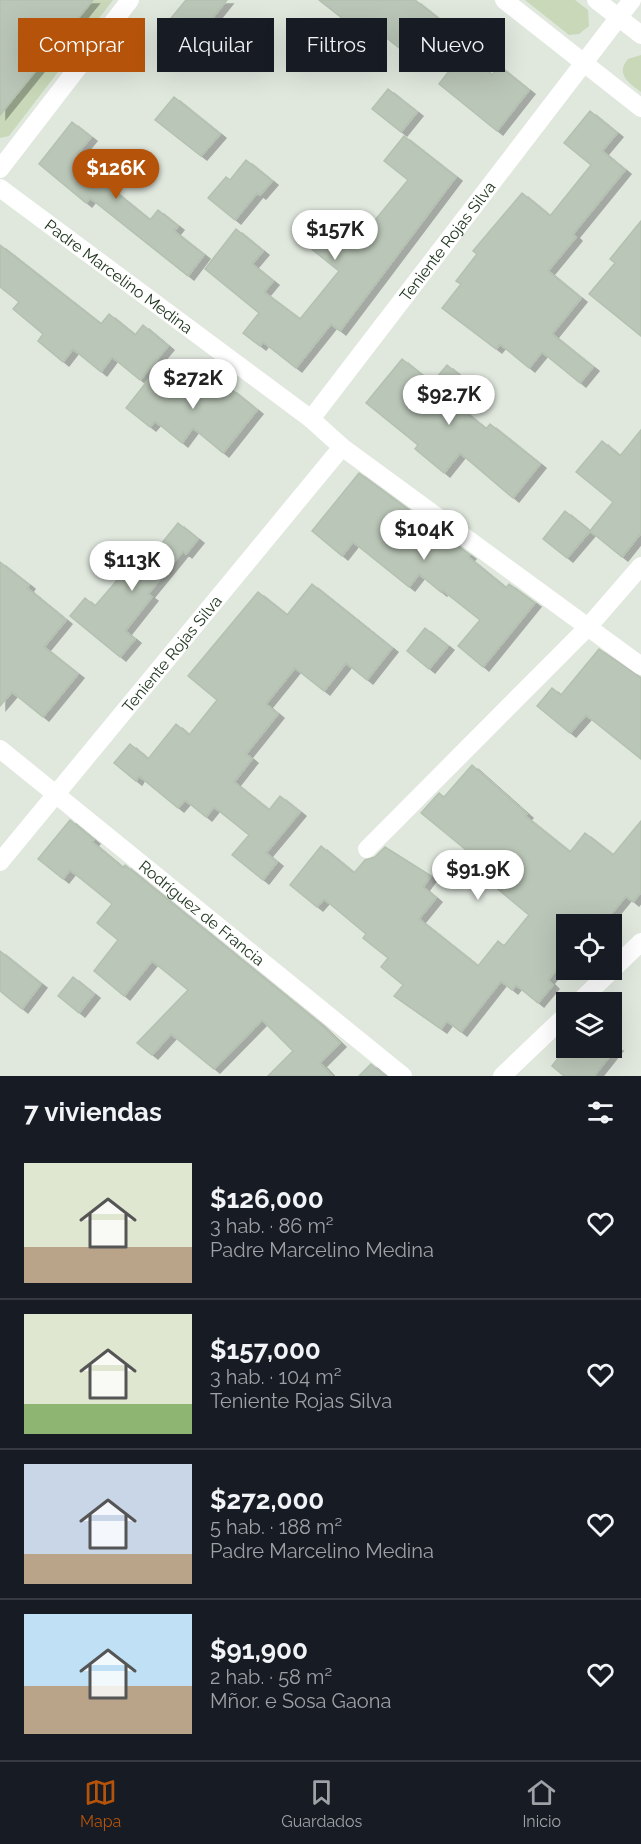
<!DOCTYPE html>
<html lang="es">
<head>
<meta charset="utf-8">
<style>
	:root { --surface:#171b24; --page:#20242c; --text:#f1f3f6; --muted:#9ea1a6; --line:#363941; --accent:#b45309 }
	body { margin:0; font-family:Raleway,sans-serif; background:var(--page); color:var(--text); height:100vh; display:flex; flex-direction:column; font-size:22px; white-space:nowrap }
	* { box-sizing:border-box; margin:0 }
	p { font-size:20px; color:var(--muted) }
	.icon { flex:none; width:33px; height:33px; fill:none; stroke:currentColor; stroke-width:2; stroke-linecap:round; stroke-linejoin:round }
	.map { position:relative; height:1076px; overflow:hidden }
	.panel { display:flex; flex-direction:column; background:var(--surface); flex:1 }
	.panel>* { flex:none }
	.top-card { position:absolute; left:18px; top:18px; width:606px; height:54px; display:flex; gap:12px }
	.fabs { position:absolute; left:556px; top:914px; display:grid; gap:12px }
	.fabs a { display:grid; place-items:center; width:66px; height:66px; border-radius:0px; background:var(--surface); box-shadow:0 6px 24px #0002; font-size:30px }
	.price { position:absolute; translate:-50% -51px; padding:0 14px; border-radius:21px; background:#fff; color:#222; font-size:20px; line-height:39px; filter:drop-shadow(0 2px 3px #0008) }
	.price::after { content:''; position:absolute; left:50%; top:36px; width:18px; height:14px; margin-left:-9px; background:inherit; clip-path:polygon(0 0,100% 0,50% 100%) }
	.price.active { background:var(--accent); color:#fff }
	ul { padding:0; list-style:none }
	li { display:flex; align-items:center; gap:18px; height:150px; padding:0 24px }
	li+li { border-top:2px solid var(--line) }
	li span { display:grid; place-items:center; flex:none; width:168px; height:120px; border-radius:0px; color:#555 }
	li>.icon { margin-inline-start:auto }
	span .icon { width:72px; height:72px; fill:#fffc; stroke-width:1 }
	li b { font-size:26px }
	h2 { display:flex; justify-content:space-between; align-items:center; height:72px; padding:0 24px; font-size:26px }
	.pill { padding:0 21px; border-radius:0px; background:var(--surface); box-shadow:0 6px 24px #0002; font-size:21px; line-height:54px }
	.pill.active { background:var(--accent); color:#fff }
	.tabs { display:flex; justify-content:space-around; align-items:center; height:84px; border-top:2px solid var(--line); background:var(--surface); font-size:16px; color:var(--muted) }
	.tabs a { display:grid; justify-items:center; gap:3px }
	.tabs .active { color:var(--accent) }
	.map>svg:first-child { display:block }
	.green { fill:#c8d8b8 }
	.building { fill:#bac6b7; stroke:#b4c1b1; stroke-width:1.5; filter:url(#shadow) }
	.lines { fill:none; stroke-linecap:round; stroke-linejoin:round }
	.minor { stroke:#fff; stroke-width:18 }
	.labels { text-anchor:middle; stroke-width:4.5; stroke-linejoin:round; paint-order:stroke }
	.street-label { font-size:16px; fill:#223721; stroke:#f0f5ee }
</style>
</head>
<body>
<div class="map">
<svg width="641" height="1076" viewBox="0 0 641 1076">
	<defs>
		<filter id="shadow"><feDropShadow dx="6" dy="4" stdDeviation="0" flood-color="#0004"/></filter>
	</defs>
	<rect width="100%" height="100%" fill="#e0e8de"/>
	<path class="green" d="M0,0H113L9,136L0,138Z
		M525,0H575L588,10L589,26L579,34L569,35Z
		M641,55V92C629,83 615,74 628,59Z"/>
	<path class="building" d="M0,0H93L0,115Z
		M186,0H227L195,40L200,44L188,58L158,34Z
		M319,0H415L444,23L428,42L421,36L407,54L379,32L364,50L344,35L352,26Z
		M464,52L492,75L499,66L529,90L497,131L439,84Z
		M388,89L417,112L401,132L372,109Z
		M174,97L220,134L201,156L155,120Z
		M590,111L617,133L602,151L625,170L573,234L576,237L548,271L581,298L552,334L593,367L580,383L542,352L529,368L500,344L496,349L442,308L461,284L456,281L477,254L473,251L522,193L550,216L591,165L564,143Z
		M72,122L91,137L77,154L107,178L103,182L150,220L158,210L178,226L174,231L204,255L188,276L90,198L86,203L39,164Z
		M404,136L456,177L340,331L331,324L296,368L263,342L260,346L243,333L259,313L205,269L236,229L263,251L252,264L273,281L264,292L300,319L339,271L309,247L330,221L357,242L408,180L384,161Z
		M246,160L272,181L260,195L257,193L235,220L208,198L226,177L230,180Z
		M641,221V336L589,294L615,263L610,259Z
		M0,245L101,324L109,314L135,335L143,325L168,346L140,380L112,357L101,372L73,349L63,362L38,341L43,334L13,309L19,302L0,287Z
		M402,359L432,383L447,365L469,383L453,402L486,429L490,424L540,464L513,498L460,453L444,473L415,449L418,445L366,403Z
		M196,371L226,395L231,389L257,410L223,453L193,428L182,443L155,421L150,427L126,408L152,375L177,395Z
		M641,430V533L622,557L590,531L613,502L576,472L602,441L620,456Z
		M359,473L470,555L468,557L506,588L509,584L535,603L483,667L458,646L480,620L442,590L441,592L419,574L409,587L353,542L342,556L312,531Z
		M565,511L590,531L567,558L543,539Z
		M178,523L198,539L186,554L183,551L148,594L152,597L125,631L135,639L120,657L70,616L85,598L95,606L149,543L157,549Z
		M0,562L29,585L27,588L66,620L44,647L78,674L43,717L12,692L0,706Z
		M312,584L392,648L367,680L346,663L324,691L295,668L266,704L278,714L246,754L252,759L234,782L269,810L280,796L300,812L266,853L277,862L263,880L232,855L249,835L214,807L206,817L185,800L178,808L139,776L136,781L114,763L130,744L148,759L176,724L189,735L217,700L188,676L258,592L287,615Z
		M425,628L448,646L429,669L407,651Z
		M599,649L641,678V759L586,715L570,733L537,706L552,688L561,695Z
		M472,765L527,814L525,816L570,852L585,833L613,855L641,821V892L633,902L626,896L603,924H567V956L548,980L553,985L538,1003L516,985L512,990L501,981L461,1032L447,1021L441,1029L394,996L403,985L381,967L388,958L363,938L366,934L324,899L317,907L290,885L321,846L354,873L365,860L375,857L385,847L431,876L423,887L436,898L419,919L478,966L498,941L504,946L529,915L487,880L493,872L421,813L439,793L444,797Z
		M70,820L94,840L92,842L123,868L125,865L318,1022L340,1043L320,1063L332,1076H268L293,1051L262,1020L214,1069L171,1034L152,1055L137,1043L188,990L152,961L124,996L94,971L118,940L97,923L112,904L70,870L63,879L38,859Z
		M0,951L41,984L22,1009L0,991Z
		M73,977L94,994L79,1013L58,996Z
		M567,1047H617L594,1076H564L552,1066Z
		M371,1064L385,1076H359Z"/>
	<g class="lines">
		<g class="minor">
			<path d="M504,0L641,108"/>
			<path d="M596,0L641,35"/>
			<path d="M0,169L130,0"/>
			<path id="s1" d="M0,188L311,419L342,447L641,666"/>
			<path id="s2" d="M311,419L632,0"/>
			<path id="s3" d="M0,749L403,1076"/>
			<path d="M367,849L589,626L641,566"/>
			<path id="s4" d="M0,862L342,447"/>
			<path d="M579,1002L641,942"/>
			<path d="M502,1076L567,1014"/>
		</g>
	</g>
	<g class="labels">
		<g class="street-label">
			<text dy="6" stroke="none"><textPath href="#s2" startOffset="224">Teniente Rojas Silva</textPath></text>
			<text dy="6" stroke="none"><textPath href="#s1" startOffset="148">Padre Marcelino Medina</textPath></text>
			<text dy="6" stroke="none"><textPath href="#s4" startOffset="270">Teniente Rojas Silva</textPath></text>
			<text dy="6" stroke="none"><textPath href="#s3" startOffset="260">Rodríguez de Francia</textPath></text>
		</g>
	</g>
</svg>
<div class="fabs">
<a><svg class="icon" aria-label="locate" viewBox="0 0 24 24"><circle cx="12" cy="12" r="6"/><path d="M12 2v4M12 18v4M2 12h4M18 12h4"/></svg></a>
<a><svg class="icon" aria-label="layers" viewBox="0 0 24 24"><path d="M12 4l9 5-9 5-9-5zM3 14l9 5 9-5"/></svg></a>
</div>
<b class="price active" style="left:116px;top:200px">$126K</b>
<b class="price" style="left:335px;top:261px">$157K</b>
<b class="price" style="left:193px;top:410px">$272K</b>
<b class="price" style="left:449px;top:426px">$92.7K</b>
<b class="price" style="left:424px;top:561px">$104K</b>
<b class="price" style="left:132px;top:592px">$113K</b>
<b class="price" style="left:478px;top:901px">$91.9K</b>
<div class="top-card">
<a class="pill active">Comprar</a>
<a class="pill">Alquilar</a>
<a class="pill">Filtros</a>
<a class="pill">Nuevo</a>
</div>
</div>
<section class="panel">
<h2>7 viviendas<svg class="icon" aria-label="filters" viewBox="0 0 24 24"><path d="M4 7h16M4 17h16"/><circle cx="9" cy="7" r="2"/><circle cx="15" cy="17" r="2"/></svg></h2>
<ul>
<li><span style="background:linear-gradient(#dfe7d0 70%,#b9a48a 0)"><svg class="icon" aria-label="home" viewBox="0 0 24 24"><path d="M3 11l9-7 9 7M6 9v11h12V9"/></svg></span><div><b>$126,000</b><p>3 hab. · 86 m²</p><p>Padre Marcelino Medina</p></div><svg class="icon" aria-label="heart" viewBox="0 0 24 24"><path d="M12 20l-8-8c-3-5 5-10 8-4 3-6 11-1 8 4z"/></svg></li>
<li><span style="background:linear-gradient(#dfe7d0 75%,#8fb573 0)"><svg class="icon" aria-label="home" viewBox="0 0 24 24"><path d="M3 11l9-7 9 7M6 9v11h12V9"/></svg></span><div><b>$157,000</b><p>3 hab. · 104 m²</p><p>Teniente Rojas Silva</p></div><svg class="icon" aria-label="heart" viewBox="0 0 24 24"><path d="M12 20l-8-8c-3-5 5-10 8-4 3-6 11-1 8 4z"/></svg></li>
<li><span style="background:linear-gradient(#c9d6e8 75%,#b9a48a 0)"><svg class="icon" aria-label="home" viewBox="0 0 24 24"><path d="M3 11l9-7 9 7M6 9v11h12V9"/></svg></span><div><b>$272,000</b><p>5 hab. · 188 m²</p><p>Padre Marcelino Medina</p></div><svg class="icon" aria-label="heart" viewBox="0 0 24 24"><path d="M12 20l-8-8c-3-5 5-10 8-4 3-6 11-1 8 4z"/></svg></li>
<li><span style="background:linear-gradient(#bfe0f5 60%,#b9a48a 0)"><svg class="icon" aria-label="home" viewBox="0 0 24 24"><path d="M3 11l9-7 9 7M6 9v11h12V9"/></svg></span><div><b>$91,900</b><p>2 hab. · 58 m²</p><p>Mñor. e Sosa Gaona</p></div><svg class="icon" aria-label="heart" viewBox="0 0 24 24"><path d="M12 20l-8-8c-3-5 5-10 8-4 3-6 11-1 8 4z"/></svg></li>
</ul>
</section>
<nav class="tabs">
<a class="active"><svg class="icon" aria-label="map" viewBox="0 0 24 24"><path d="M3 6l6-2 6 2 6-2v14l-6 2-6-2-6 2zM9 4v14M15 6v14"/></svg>Mapa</a>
<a><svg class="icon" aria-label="saved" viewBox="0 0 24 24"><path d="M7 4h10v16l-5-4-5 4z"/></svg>Guardados</a>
<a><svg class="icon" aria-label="home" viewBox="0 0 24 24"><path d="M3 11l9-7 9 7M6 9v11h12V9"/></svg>Inicio</a>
</nav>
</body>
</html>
